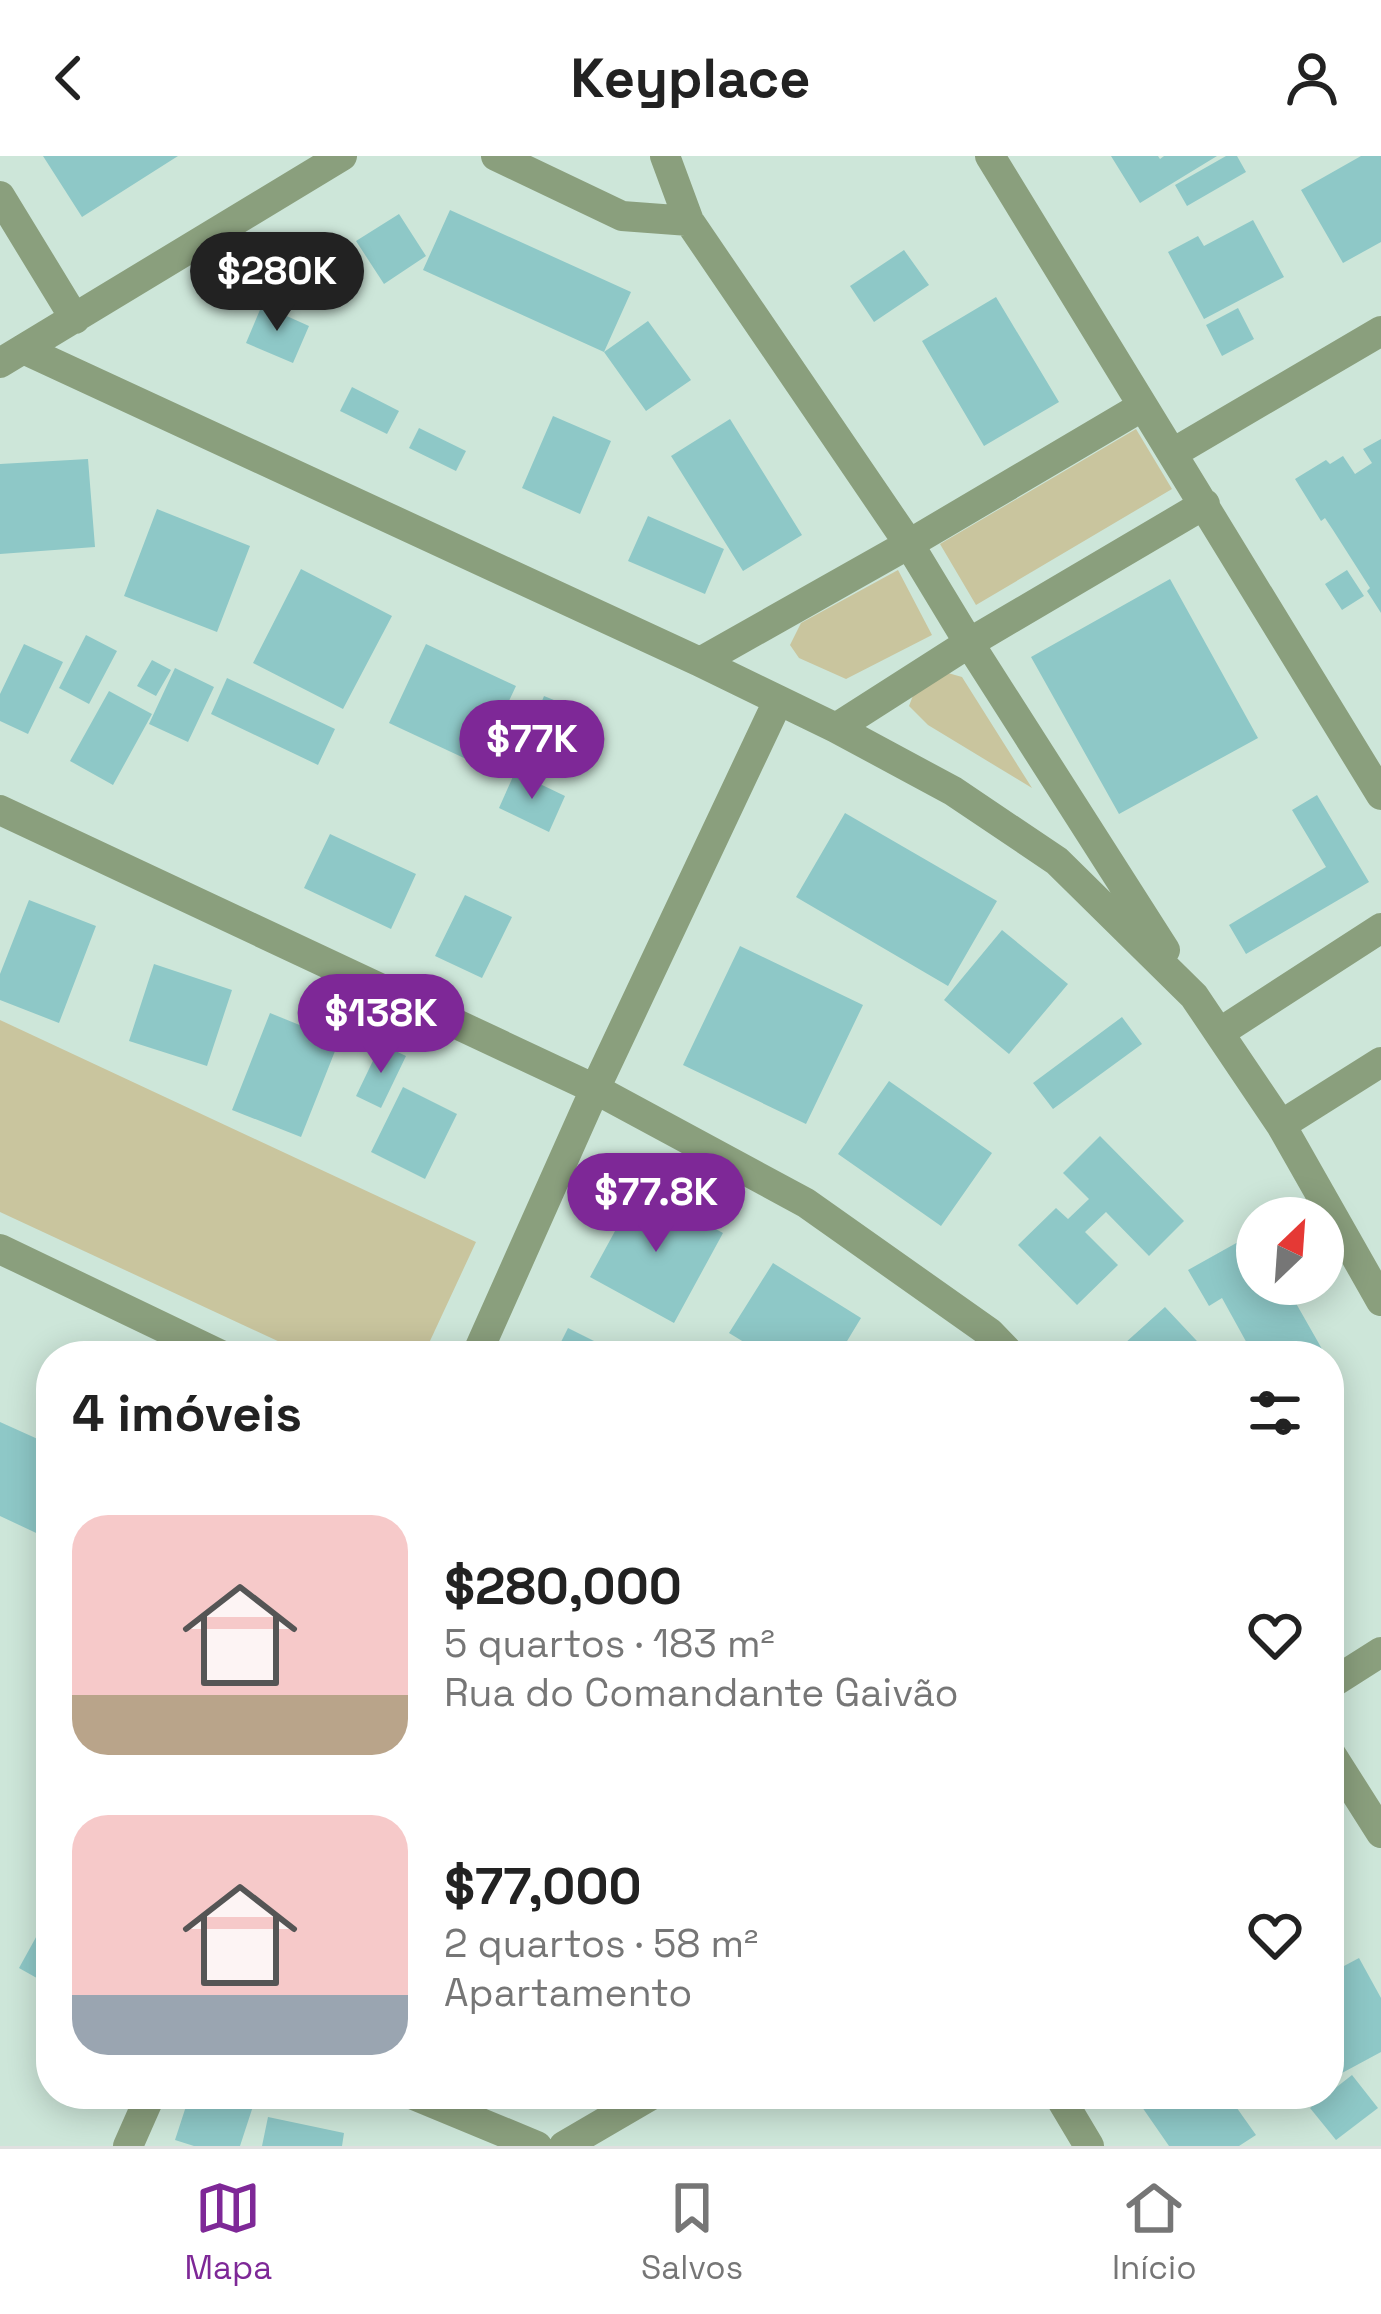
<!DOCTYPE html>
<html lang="pt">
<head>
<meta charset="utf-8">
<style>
	:root { --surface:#fff; --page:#f6f6f6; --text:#222; --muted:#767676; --line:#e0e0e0; --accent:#7e2897 }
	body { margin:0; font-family:"Space Grotesk",sans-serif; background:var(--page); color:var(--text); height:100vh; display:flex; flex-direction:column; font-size:45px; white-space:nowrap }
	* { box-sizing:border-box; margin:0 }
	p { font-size:39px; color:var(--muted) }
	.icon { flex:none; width:66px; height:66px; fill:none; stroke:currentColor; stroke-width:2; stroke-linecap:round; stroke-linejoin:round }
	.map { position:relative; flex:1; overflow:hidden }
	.side { position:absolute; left:36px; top:1185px; width:1308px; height:768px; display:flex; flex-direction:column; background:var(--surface); border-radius:48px; box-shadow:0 6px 30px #0003 }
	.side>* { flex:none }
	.needle { width:78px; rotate:25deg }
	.tools { position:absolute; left:1236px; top:1041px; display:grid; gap:24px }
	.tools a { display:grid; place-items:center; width:108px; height:108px; border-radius:50%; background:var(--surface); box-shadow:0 6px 30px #0003; font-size:60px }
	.price { position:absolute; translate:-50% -102px; padding:0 27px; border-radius:42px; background:var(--accent); color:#fff; font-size:39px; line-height:78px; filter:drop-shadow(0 3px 6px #0008) }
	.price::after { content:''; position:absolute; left:50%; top:72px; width:36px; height:27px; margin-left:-18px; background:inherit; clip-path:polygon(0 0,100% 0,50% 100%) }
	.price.on { background:#222; color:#fff }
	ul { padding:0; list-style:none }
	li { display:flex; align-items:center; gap:36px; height:300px; padding:0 36px }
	li span { display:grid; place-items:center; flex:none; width:336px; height:240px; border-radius:36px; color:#555 }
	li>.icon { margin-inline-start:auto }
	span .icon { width:144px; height:144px; fill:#fffc; stroke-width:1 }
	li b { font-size:51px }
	h2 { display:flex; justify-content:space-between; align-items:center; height:144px; padding:0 36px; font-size:51px }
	header { display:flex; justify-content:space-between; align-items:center; height:156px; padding:0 36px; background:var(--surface); font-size:54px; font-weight:700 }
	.dock { display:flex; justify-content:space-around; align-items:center; height:168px; border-top:3px solid var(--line); background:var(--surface); font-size:33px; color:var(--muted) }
	.dock a { display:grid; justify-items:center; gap:6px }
	.dock .on { color:var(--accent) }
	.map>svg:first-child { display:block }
	.green { fill:#c9c59e }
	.building { fill:#8ec8c7 }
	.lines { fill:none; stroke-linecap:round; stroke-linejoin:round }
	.minor { stroke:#8a9f7d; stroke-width:30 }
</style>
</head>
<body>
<header><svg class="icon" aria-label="back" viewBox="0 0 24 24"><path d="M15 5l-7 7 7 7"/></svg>Keyplace<svg class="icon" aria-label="person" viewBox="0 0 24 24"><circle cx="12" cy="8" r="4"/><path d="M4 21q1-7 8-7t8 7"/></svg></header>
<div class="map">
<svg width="1381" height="1990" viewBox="0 0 1381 1990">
	<rect width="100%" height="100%" fill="#cde6d9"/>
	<path class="green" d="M1136,273L1172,333L976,449L940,388Z
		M898,414L932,479L846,523L799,502L790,489L801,467Z
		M941,515L962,521L1032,632L928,569L909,550L917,529Z
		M0,864L476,1086L423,1200H310L0,1056Z"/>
	<path class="building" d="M43,0H178L82,61Z
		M1111,0H1158L1160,3L1164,0H1217L1140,47Z
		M1226,0H1237L1246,16L1187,50L1175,29Z
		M1361,0H1381V86L1343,107L1301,34Z
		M450,54L631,136L604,196L423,114Z
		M399,58L426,100L384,128L356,85Z
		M1253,64L1284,121L1204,163L1168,96L1198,80L1204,90Z
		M904,94L929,129L874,166L850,130Z
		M996,141L1059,246L984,290L922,185Z
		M262,149L309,170L293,207L246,187Z
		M1238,152L1254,183L1222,200L1206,169Z
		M648,165L691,224L646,255L604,196Z
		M352,231L399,255L387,278L340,255Z
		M553,260L611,285L580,358L522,332Z
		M730,263L802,379L743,415L671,300Z
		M419,272L466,295L456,315L409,292Z
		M1381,283V457L1367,435L1370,432L1333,374L1325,362L1321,365L1295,323L1326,304L1330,308L1343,300L1355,318L1372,307L1363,293Z
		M88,303L95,391L0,398V308Z
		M157,353L250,390L217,476L124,440Z
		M648,360L724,393L705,438L628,405Z
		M301,413L392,460L343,553L253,507Z
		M1347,414L1364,440L1342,454L1325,428Z
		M1170,423L1258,582L1119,658L1031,501Z
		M86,479L117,495L89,548L59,532Z
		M24,488L63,506L28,578L0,565V538Z
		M426,488L516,530L479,609L389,567Z
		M152,504L171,514L156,540L137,530Z
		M175,512L214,531L188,586L149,568Z
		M227,522L335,573L318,609L211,558Z
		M109,535L152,558L113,629L70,605Z
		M544,540L586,557L559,621L518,604Z
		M515,616L565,640L549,676L499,652Z
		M1317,639L1369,726L1246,798L1229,769L1326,711L1292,654Z
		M845,657L997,745L948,830L796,741Z
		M330,678L416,718L391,773L304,732Z
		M465,739L512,761L482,822L435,800Z
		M29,744L96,770L59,867L0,844V818Z
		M1002,774L1068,828L1009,898L944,844Z
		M740,790L863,849L806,968L683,909Z
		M154,808L232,834L207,910L129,885Z
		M270,857L339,885L301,981L232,954Z
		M1122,861L1142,888L1053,953L1033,927Z
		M381,888L406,900L381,952L356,940Z
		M889,925L992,997L941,1070L838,998Z
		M403,931L457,958L425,1023L371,996Z
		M1100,980L1184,1065L1149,1100L1106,1056L1085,1076L1118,1109L1077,1149L1018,1089L1056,1052L1068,1063L1089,1043L1063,1017Z
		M639,1031L723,1077L674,1167L590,1121Z
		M1256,1076L1257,1128H1285L1322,1193L1309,1200H1254L1222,1142L1209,1150L1188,1114Z
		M773,1107L861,1162L838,1200H767L729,1177Z
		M1165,1151L1211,1200H1116L1114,1197Z
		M568,1172L624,1200H554Z
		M0,1266L51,1289L49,1383L0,1360Z
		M51,1754V1830L19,1812Z
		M1359,1802L1381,1842V1896L1329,1924V1818Z
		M1352,1919L1378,1952L1336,1984L1310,1952Z
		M190,1938H257L240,1990H194L175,1984Z
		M1133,1938H1227L1256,1979L1239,1990H1169Z
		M268,1961L344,1977L342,1990H262Z"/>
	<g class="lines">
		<path class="minor" d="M496,0L622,60L689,65
			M665,0L689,65L909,388L969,487L1165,794
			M990,0L1381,639
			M0,40L75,163
			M23,193L700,506L836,572L953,635L1057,705L1194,840L1281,969L1381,1145
			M0,207L342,0
			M1173,297L1381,175
			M700,506L909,388L1143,250
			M836,572L969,487L1205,348
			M0,654L595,933L806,1047L990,1177L1012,1200
			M1219,877L1381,772
			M1281,969L1381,906
			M0,1093L223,1200
			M476,1200L595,933L778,545
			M1329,1529L1381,1496
			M1329,1595L1381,1677
			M411,1938L537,1990
			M1058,1938L1089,1990
			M128,1990L151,1938
			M564,1990L653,1938"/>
	</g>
</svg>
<div class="tools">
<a><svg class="needle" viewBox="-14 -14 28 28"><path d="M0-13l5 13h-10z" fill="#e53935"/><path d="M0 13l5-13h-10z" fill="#767676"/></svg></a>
</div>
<b class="price on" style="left:277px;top:178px">$280K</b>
<b class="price" style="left:532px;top:646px">$77K</b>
<b class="price" style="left:381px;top:920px">$138K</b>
<b class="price" style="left:656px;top:1099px">$77.8K</b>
<section class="side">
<h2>4 imóveis<svg class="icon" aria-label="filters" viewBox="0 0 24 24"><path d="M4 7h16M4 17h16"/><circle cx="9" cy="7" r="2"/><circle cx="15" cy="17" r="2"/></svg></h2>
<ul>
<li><span style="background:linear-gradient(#f6c9c9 75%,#b9a48a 0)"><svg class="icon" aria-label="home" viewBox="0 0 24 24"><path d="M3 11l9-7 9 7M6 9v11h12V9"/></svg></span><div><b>$280,000</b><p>5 quartos · 183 m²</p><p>Rua do Comandante Gaivão</p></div><svg class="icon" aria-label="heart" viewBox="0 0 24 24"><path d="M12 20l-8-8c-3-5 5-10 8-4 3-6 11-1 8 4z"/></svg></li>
<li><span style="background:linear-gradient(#f6c9c9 75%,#9aa5b1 0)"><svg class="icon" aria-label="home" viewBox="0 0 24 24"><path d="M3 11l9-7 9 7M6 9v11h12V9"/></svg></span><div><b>$77,000</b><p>2 quartos · 58 m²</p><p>Apartamento</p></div><svg class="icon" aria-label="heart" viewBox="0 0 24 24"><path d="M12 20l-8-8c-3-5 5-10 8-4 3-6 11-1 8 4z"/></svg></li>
</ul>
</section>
</div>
<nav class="dock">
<a class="on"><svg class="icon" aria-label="map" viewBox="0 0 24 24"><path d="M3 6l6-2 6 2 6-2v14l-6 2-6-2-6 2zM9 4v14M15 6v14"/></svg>Mapa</a>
<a><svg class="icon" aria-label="saved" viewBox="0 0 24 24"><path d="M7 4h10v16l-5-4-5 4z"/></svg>Salvos</a>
<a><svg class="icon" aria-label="home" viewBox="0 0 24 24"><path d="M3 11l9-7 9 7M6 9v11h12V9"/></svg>Início</a>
</nav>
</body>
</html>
